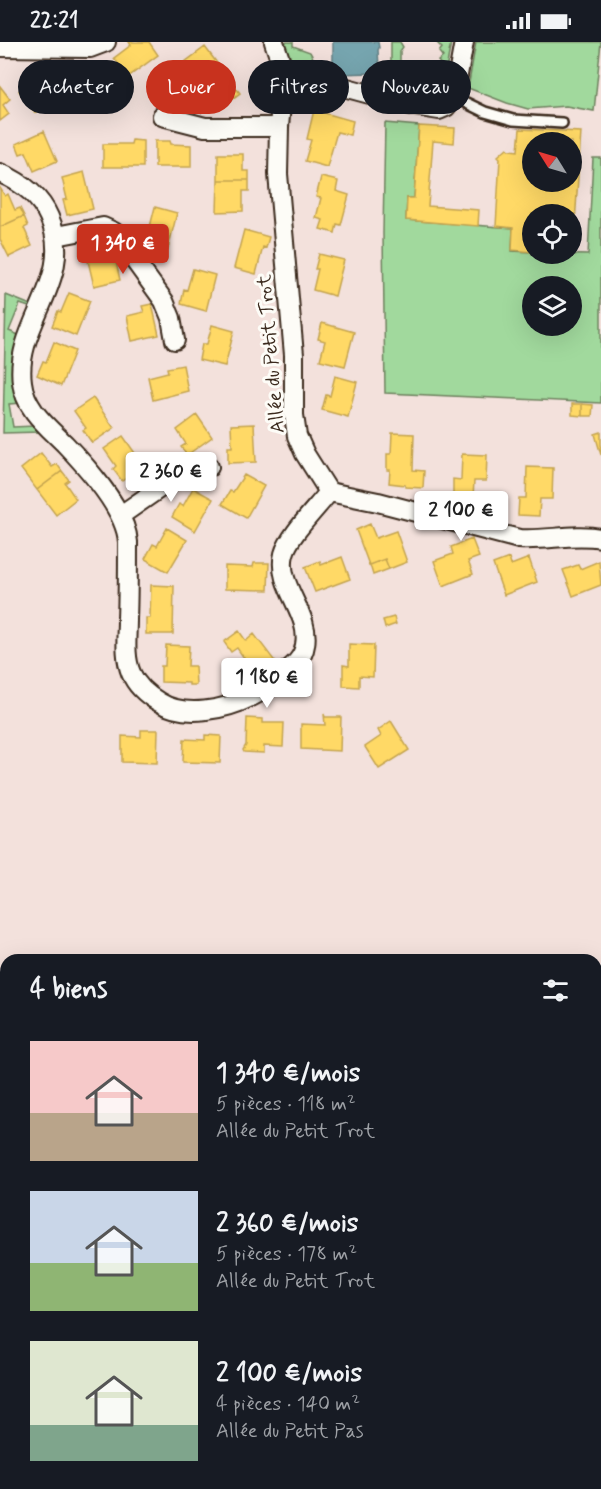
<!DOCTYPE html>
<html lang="fr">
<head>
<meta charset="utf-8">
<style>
	:root { --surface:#171b24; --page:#20242c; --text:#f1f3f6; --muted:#9ea1a6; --accent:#c8321e }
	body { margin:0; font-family:Mynerve,sans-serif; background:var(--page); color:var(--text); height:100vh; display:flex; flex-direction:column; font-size:22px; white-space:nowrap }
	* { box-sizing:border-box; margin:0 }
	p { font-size:20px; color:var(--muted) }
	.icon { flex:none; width:33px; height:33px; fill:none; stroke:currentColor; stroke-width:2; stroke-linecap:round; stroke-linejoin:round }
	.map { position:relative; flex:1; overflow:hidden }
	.drawer { position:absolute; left:0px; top:912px; width:602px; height:536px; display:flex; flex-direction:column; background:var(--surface); border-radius:18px 18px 0 0; box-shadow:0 6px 24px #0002 }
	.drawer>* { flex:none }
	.top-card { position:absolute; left:18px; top:18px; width:566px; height:54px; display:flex; gap:12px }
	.needle { width:39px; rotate:307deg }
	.buttons { position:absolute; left:522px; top:90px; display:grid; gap:12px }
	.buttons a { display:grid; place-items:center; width:60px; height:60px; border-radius:50%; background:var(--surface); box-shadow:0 6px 24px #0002; font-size:30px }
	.price { position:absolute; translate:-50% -51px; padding:0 14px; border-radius:6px; background:#fff; color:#222; font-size:20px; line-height:39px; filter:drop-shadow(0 2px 3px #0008) }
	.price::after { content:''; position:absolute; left:50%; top:36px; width:18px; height:14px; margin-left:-9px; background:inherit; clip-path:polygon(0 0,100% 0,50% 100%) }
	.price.selected { background:var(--accent); color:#fff }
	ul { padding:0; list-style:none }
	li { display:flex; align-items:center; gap:18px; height:150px; padding:0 30px }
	li span { display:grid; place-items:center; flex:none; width:168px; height:120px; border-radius:0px; color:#555 }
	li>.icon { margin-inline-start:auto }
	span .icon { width:72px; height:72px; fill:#fffc; stroke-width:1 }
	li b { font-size:26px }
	h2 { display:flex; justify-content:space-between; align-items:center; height:72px; padding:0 30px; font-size:26px }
	.tag { padding:0 21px; border-radius:27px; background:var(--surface); box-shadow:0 6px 24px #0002; font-size:21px; line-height:54px }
	.tag.selected { background:var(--accent); color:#fff }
	.status { display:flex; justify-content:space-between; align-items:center; height:42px; padding:0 30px; background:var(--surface); direction:ltr }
	.status svg { height:16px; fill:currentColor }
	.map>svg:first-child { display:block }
	.green { fill:#a1d99d; stroke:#6e825e; stroke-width:1.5; fill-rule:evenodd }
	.homes { fill:#ffd966; stroke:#c4a450; stroke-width:1.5; fill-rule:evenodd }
	.public { fill:#76a5af; stroke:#648084; stroke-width:1.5 }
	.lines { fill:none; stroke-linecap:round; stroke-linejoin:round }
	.service-casing { stroke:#3b2a1e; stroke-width:14 }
	.minor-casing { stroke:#3b2a1e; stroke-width:22 }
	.service { stroke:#fdfcf7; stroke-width:9 }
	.minor { stroke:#fdfcf7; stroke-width:18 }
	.labels { text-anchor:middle; stroke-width:6; stroke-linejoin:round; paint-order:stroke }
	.street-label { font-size:20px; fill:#3b2a1e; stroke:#fdfcf7 }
</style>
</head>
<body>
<div class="status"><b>22:21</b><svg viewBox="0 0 49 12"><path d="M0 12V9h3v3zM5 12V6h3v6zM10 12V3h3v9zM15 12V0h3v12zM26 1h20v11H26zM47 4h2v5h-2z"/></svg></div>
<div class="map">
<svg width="601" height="1447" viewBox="0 0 601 1447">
	<rect width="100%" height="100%" fill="#f3e1dc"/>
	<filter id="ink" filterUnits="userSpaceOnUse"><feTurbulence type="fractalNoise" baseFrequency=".0167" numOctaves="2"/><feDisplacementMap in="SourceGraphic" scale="12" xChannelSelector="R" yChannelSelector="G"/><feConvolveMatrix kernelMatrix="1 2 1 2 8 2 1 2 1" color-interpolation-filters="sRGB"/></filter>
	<g filter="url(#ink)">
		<path class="green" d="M283,0H293V4L310,10C314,17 317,22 311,29C290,23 290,19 283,0Z
			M391,0H400L403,5L400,9V40L391,41Z
			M451,0L442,51L437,49L441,45L437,40L442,35L438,30L443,25L438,19L443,15L439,10L442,6L437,1Z
			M476,0H601L594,69L566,64L528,67L507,61L468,46Z
			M385,81L419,84L414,156H407L406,178L513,186L512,209L532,210V212L588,213L593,116H601V361L385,351L383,191ZM532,244H572V284H532Z
			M6,253L33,264L32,266L20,262L9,289L21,294C11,322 13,333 21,361L9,362L13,385L35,384L40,390L3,391Z"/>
		<path class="homes" d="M129,0H149L158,13L128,35L114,16L131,3Z
			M205,5L220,25L196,44L191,37L195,34L185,20Z
			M104,23L120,44L91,65L72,38L85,28L89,34Z
			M220,25L240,51L220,66L208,50L203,53L196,44Z
			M51,30L65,48L35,71L19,49L32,40L34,43Z
			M0,44L10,57L3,63L9,72L0,79Z
			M314,68L353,79L350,93L337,90L327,125L305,119L311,98L307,97Z
			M419,84L455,86L454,101L433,99L428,164L479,168L478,184L406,178L407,156H414Z
			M520,87L581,90L573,212H559H572V172H532V210L512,208L513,186L496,184L500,116L498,114L507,106L510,108L518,109ZM532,100H572V140H532Z
			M44,89L57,119L34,129L26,110L20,112L16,102Z
			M132,98L143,99V125H103V102H131Z
			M155,99H170L171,102L191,103V125H155Z
			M218,112H243V129H249V138H218Z
			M84,130L93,167L67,173L63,158L67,157L62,136Z
			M321,135L338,139L336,149L349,153L341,183L337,182L335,191L320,187L323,178L316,176L321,156L316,155Z
			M218,138H249V149H243V169L217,170Z
			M0,146L5,154L8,152L15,168L20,166L24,174L0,185Z
			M155,165L177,171L168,207L142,200L146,185H150Z
			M24,174L28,184L24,186L32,204L9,215L0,197V185Z
			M244,188L269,195L266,206L263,205L256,232L234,226Z
			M113,206L120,238L94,244L88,219L105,215L103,208Z
			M319,212L344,218L335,254L313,248L318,227H315Z
			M193,227L215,233L206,269L181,262L184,247L187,248Z
			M69,251L90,259L76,294L52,284L58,269L61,270Z
			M152,262L159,293L132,299L127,274L144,270L142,264Z
			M322,281L354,290L345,324L320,318L325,299L318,297Z
			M212,283L234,289L225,324L199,318L202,302H207Z
			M54,300L75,309L61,344L37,333L43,319L46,320Z
			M183,323L188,349L153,358L148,335L168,330L167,326Z
			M335,334L357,340L348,375L322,368L326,353L330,354Z
			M93,356L114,386L92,401L83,388L86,386L74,369Z
			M572,362H582V374L572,373Z
			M582,362L593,363L592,374H582Z
			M197,373L212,395L187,413L181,405L186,402L177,388Z
			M254,382L256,420L228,421V405H232L231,383Z
			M601,390V413L595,392Z
			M392,391L414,392L413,428L424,429L423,446L405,445V443L389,441L390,428H387V412H391Z
			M123,394L144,424L122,439L113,427L116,424L104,407Z
			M41,411L52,425L57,422L62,429L37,448L21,427Z
			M462,412L487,413L486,439H474L473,455H453V437L461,438Z
			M527,425L553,426L552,457H540L539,474L518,473L519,456H526Z
			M62,429L69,438L65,441L76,457L56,473L37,448Z
			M244,433L264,444L246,476L222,462L230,449L233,450Z
			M193,446L213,457L195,489L172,475L179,462L183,464Z
			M370,482L376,496L396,489L407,520L389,527L385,517L369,523L356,488Z
			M167,486L187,498L168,530L145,517L153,502L157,504Z
			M472,497L479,515L468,519L473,532L443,544L434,519L453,512L451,505Z
			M342,515L350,537L315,550L305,525L320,519L321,523Z
			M509,516L511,523L529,516L537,540L504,553L493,522Z
			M385,517L389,527L373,533L370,523Z
			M599,519L601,543L573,554L563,528L578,523L580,527Z
			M254,521H269L268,548L225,547V524L253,525Z
			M151,543L174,544L173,592H146V576H150Z
			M394,575L396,582L385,586L383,578Z
			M239,589L246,599L254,592L277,622L255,638L246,625L249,623L237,606L231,610L224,600Z
			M349,602L374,603L373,635L359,634V645L343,644V623L349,624Z
			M166,603L189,604L188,624H195L196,643H189V641L161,640V624H165Z
			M324,672L325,675H341L340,709L301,707V682L325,683Z
			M247,676L263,677V681H284L283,705L264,704V711L244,710L243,708L246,703Z
			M391,679L409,708L379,727L365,705L381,694L378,688Z
			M141,688H158L157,721L122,720V694L141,695Z
			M205,693L221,694L220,721L183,720L184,697L205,698Z
			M0,1236H6V1272L3,1283H0Z
			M0,1315L6,1318V1346L0,1343Z
			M276,1442H292L291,1447H275Z
			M292,1442H338L337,1447H291Z"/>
		<path class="public" d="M333,0H378L379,6L378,8L379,26L373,31L338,32L333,25Z"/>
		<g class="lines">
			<g class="service-casing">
				<path id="service" d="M454,55L485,70L513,78L562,81"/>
			</g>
			<g class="minor-casing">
				<path id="minor" d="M0,5L90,6L106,0
					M284,29L414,64L439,68L446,65L454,55L464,0
					M162,74L205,85H279
					M0,131C21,140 40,154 49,175C77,237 14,281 22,340C25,367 47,384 65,402C87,425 126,468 128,500C128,525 128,551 127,577C127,594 124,614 131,631C136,643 147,653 159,660C184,676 225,668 251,655C262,650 271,642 280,634C291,626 303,618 305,603C311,571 276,544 284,512C289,493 317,466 329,450L305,412L297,394L294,373V313L278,132L279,85L284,29L274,0
					M56,194L103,185L114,190L164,259L171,276L175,298
					M329,450L378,460L519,497C546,499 573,491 601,496
					M121,473L180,432L209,425
					M130,1447L131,1442"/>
			</g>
			<use href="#service" class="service"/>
			<use href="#minor" class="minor"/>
		</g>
	</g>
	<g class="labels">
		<g class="street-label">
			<text transform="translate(270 312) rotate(-95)" y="7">Allée du Petit Trot</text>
		</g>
	</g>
</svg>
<div class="buttons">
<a><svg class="needle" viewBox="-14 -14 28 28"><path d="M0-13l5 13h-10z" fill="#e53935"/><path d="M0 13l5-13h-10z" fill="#9ea1a6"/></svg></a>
<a><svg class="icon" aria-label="locate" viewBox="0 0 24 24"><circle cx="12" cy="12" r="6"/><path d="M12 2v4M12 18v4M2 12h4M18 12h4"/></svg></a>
<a><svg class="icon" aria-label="layers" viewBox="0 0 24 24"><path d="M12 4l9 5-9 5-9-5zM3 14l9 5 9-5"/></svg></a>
</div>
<b class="price selected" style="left:123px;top:233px">1 340 €</b>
<b class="price" style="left:171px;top:461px">2 360 €</b>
<b class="price" style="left:461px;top:500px">2 100 €</b>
<b class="price" style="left:267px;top:667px">1 180 €</b>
<div class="top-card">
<a class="tag">Acheter</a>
<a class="tag selected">Louer</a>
<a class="tag">Filtres</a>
<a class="tag">Nouveau</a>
</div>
<section class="drawer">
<h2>4 biens<svg class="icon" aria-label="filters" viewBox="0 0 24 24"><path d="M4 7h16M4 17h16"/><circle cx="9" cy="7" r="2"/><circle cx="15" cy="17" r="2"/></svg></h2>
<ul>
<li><span style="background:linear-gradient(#f6c9c9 60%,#b9a48a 0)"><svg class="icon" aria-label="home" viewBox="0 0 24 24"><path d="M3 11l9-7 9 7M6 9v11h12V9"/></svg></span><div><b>1 340 €/mois</b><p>5 pièces · 118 m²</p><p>Allée du Petit Trot</p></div></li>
<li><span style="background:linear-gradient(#c9d6e8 60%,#8fb573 0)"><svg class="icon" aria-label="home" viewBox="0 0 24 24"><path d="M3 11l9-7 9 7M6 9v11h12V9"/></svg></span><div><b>2 360 €/mois</b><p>5 pièces · 178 m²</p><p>Allée du Petit Trot</p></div></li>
<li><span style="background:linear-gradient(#dfe7d0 70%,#7fa58c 0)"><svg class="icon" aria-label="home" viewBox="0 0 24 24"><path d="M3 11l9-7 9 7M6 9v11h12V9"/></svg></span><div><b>2 100 €/mois</b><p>4 pièces · 140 m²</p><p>Allée du Petit Pas</p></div></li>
</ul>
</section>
</div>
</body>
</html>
